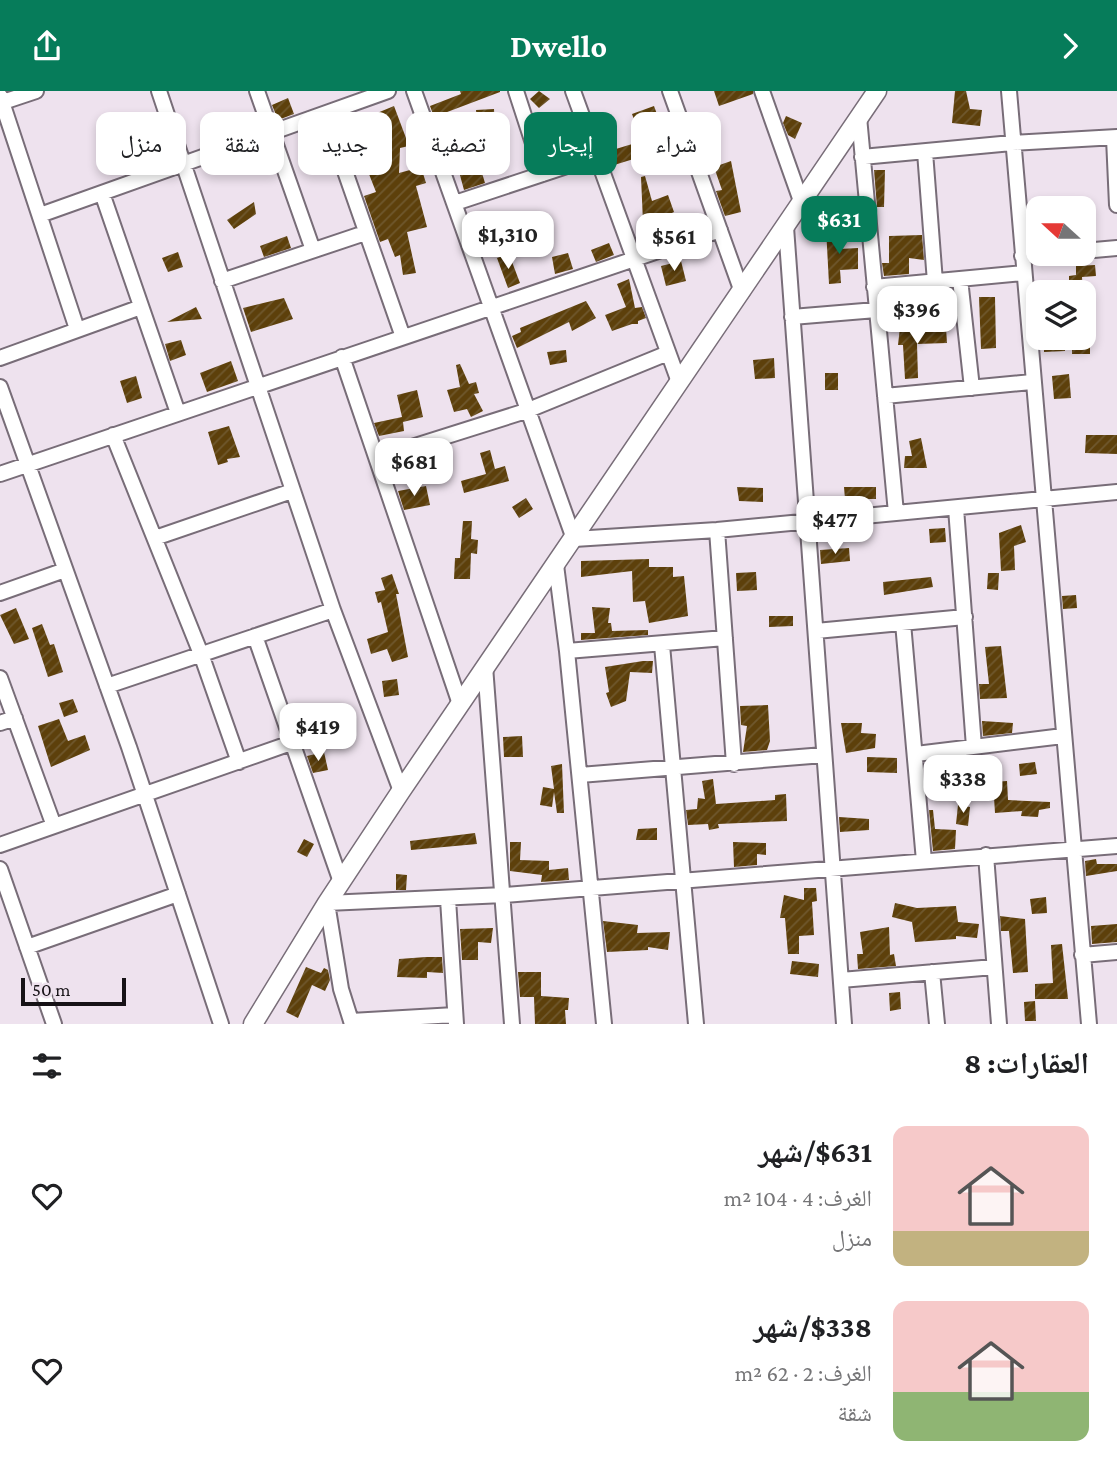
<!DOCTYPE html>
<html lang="ar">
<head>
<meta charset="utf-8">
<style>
	:root { --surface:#fff; --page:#f6f6f6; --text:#202124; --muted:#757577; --accent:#067c5a }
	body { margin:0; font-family:"Crimson Pro","Noto Naskh Arabic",serif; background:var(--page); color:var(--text); direction:rtl; height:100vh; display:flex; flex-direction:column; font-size:26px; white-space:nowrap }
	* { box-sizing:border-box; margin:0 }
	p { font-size:23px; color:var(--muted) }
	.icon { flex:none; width:38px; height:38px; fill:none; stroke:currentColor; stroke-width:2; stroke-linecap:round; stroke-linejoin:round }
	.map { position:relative; height:933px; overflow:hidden; direction:ltr }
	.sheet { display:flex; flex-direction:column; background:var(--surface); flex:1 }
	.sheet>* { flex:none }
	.banner { position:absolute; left:21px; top:21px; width:700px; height:63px; direction:rtl; display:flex; gap:14px }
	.needle { width:46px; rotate:291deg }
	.controls { position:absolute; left:1026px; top:105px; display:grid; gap:14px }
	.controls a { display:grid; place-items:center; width:70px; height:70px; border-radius:14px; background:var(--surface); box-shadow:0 4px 10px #0003; font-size:35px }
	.scale { position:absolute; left:21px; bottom:18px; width:105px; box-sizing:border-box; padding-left:7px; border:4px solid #161216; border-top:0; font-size:19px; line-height:24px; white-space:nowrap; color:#161216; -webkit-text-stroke:5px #eee2ee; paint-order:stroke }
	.price { position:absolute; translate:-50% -60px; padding:0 16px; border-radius:14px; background:#fff; color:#222; font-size:23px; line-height:46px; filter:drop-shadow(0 2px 4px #0008) }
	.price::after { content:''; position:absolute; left:50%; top:42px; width:21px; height:16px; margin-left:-10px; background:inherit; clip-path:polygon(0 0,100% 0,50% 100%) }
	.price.selected { background:var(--accent); color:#fff }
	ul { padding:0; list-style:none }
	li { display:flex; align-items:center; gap:21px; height:175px; padding:0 28px }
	li span { display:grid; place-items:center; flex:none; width:196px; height:140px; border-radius:14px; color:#555 }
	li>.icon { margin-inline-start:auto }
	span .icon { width:84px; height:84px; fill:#fffc; stroke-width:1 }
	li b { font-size:30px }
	h2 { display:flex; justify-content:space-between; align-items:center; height:84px; padding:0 28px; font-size:30px }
	.pill { padding:0 24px; border-radius:14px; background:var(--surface); box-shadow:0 4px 10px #0003; font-size:24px; line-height:63px }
	.pill.selected { background:var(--accent); color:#fff }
	header { display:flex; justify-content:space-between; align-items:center; height:91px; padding:0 28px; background:var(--accent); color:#fff; font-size:32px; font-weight:700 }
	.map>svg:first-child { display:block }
	.building { fill:url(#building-hatch) }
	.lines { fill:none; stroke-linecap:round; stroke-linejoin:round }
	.minor-casing { stroke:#786d78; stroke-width:18 }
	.tertiary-casing { stroke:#786d78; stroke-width:21 }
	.minor { stroke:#fff; stroke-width:14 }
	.tertiary { stroke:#fff; stroke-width:18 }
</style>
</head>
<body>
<header><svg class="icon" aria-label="forward" viewBox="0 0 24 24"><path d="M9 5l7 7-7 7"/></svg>Dwello<svg class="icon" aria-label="share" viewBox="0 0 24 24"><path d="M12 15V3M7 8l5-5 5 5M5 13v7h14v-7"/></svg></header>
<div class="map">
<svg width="1117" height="933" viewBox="0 0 1117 933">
	<defs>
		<pattern id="building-hatch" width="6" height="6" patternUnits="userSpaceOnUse" patternTransform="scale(1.75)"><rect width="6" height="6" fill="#5d400b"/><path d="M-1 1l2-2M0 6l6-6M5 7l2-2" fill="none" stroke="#6f582e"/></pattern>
	</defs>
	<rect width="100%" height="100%" fill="#eee2ee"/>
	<path class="building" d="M460,0H500V1L434,26L430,15L461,3Z
		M539,0L550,8L539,17L530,8Z
		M714,0H753V3L719,15Z
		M955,0H966L970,18L982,19L980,35L952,32Z
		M288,7L294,23L278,29L272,14Z
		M394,15L409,55L400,57L399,82L421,76L426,92L416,95L427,136L407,141L416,182L403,184L400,164L395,166L388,148L380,151L364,105L376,101L367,78L385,71L375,39L371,41L365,27Z
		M654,15L668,53L649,59L654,80L644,82L640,66L611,75L606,61L642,50L632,23Z
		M494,18L495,39L478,40L476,19Z
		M786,25L802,32L795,48L788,44L783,32Z
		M243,26L247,40L223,49L218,34Z
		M494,54L501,76L482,82L485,92L464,99L458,77L470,74L469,63L481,62L480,59Z
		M731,70L741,121L725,125L716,100L722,99L714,76Z
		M874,79H885L884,116H877Z
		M645,85L652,110L668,104L674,121L655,130L643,131L641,86Z
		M254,111L256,123L234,138L227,129Z
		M524,126L530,142L498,153L493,136Z
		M826,137L843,138L839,158L858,157V178L840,179L841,192L829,193Z
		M922,144L924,169L909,167V183L884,185L882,172H889V145Z
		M287,145L291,157L264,166L260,155Z
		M609,152L614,164L596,171L591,159Z
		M178,161L183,176L168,181L162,167Z
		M568,162L573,178L555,183L552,166Z
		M509,163L520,192L508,197L497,167Z
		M681,170L686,190L666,195L661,175Z
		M1095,174L1096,185L1082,186L1083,201H1069V185L1076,184V175Z
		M629,188L635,217L642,216L646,227L638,230V233H632L612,240L605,224L626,216L617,193Z
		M979,206H995L996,257L981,258Z
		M284,207L293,228L251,241L243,217Z
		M586,210L596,227L572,240L569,231L517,257L512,245L521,241L520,237Z
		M196,216L202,228L167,231Z
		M900,236L930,239L946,237L947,252L917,253L918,287L905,288L903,254H898Z
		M1044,247H1065V260L1044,261Z
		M181,249L186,264L170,270L165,253Z
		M1072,251H1090V263H1072Z
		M566,259L567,271L550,274L547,261Z
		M774,267L775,287L755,288L753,269Z
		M231,270L238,290L207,301L200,282Z
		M460,273L469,293L476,291L479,302L474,303L483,320L471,326L467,318L454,321L447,299L460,296L456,274Z
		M825,282H838V299H825Z
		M1069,283L1071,307L1054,308L1052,285Z
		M136,285L142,307L127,312L120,290Z
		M417,299L423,326L403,331L404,340L379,345L374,332L402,326L397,304Z
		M229,335L240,366L227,368L228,371L218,374L208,341Z
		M1086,344H1117V363L1085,362Z
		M921,347L927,377H904L905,365H912L909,350Z
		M490,359L495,378L505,375L509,390L464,402L461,390L486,383L480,362Z
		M426,395L430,414L404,419L398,400Z
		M737,396L763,397V411L739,410Z
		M844,396H876V408H845Z
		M526,407L533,418L519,427L512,416Z
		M463,430H472L471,448L478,449L477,463L471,462L470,488H454L455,467H460Z
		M1021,434L1026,451L1014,455L1015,479L1001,480L999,442Z
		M945,437L946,451L930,452L929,438Z
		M849,457L850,470L821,473L820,459Z
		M649,468V476H673V486L684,485L688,525L649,532L645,510L633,511L632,480L581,486V470Z
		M756,481L757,499L737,500L736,482Z
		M988,482H999L998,499L987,498Z
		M392,483L399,503H396L408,566L392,571L387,558L371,563L367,548L388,541L381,511L378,512L375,501L385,499L381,487Z
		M931,486L933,496L884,504L883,491Z
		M1076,504L1077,517L1063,518L1062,505Z
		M592,516L610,517L608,532H611L612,540L648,539V544L581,549V542H595Z
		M16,517L29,548L14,553L0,524Z
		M769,525H793V535L769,536Z
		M42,533L50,554L54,553L63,581L48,586L32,537Z
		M1001,555L1007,607L980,608L979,593H989L985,556Z
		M643,570H653L652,582L630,581L626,610L611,616L606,602L609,601L605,576Z
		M397,588L399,604L384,606L382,590Z
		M73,608L78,621L64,626L59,612Z
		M768,614L770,650L767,659L743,661L747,635L741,634L740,615Z
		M59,628L68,650L85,644L90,659L51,676L38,635Z
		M982,630L1013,632L1012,642L983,645Z
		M841,632H862L861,642L876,643L875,657L846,662Z
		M522,645L523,666H504L503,646Z
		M324,661L328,679L313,682L307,665Z
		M867,666L897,667V682L867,681Z
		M1035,671L1037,683L1020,685L1019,673Z
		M562,673L564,722H557L554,701L552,716L540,714L543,696L554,698L551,675Z
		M713,688L716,713L775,709V704L786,703L787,730L718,733L719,737L709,739L708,733L688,734L686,719L697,718L698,707L705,708L702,690Z
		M1007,690L1008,709L1050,711V717L1039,719L1038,726L1021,725L1022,720L995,722L993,691Z
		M958,714L970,716L968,735L956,733Z
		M929,719H933L935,738L956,739L955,758L933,760Z
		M839,726L869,728V739L840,741Z
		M657,737V749H636L638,738Z
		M475,742L477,753L411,759L410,750Z
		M304,748L314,753L307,766L297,761Z
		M510,751H521L520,769L549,770V779L568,777L569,789L541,791L542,784L510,780Z
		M733,751L766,752V764L757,763V774L734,776Z
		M1096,768L1097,773H1117V780L1086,785L1085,770Z
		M396,783L407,784L406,799H396Z
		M804,797H816L817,810L812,811L814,844L799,845V863H788L785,827H780L784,804L804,809Z
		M1046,806L1047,822L1032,823L1030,808Z
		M895,812L917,817L956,815L958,831L979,833L977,847L956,845V848L915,851L912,831L892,826Z
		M1000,825L1025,828L1028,881L1013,882L1009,840H1001Z
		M603,830L638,834L637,842L670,841L668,859L648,856V859L607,861Z
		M1117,833V851L1092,853L1091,835Z
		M889,836L890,864L894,863L896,875L858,878L857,863H863L860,841Z
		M493,837L491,852L478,851V869H462L460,838Z
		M1062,853L1068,908H1035V893L1053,892L1051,854Z
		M426,866H442L443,882L427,881V887L397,886L399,868Z
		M792,870L819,873L818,886L790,883Z
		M306,876L321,882L324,877L328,879L330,889L325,900L312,894L298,927L286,921Z
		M518,881H541V905L569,907L568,919H565L566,933H535L534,906H520Z
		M900,901L901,918L890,920L889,902Z
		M1035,910L1036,930H1025L1024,911Z"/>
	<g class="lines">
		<g class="minor-casing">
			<path id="minor" d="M159,0L333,519L401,700
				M257,0L313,159
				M414,0L574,448L717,439L1117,401
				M516,0L543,83
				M573,0L679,291
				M670,0L742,201
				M762,0L801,110
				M1009,0L1089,933
				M0,5L77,238
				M0,12L36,0
				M325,23L403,246
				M859,26L896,422
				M1114,47L1117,114
				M925,61L935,191
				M862,66L1012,52L1117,46
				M102,102L178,322
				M455,112L597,65
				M40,124L388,0
				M786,136L844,933
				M1083,160L1117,157
				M1022,165L1047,163
				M960,188L972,297
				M222,190L365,142
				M874,196L1023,182
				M792,226L876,219
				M342,266L460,613
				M0,267L141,216
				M0,296L129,656L221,933
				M885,305L1032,291
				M113,344L201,563L239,671
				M377,367L526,320L668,262
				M0,383L720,139
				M956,417L974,656
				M717,439L734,673
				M155,447L292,400
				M556,474L567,560L604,933
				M0,502L65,479
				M903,532L924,770
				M816,540L965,526
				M255,545L341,791
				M662,554L696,933
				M567,560L725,547
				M485,575L512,933
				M0,587L54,735
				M107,595L333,519
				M0,632L15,627
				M916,663L1063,645
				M580,684L824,664
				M0,754L291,652
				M986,764L999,933
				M0,778L54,933
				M448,808L456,933
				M27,856L178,803
				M1082,864L1117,861
				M932,881L937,933
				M841,889L994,876
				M351,930L455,924
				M352,933L341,898L327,812L504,804L1117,755"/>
		</g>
		<g class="tertiary-casing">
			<path id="tertiary" d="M253,933L327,812L401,700L877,0"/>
		</g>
		<use href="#minor" class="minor"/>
		<use href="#tertiary" class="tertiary"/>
	</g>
</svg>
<div class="controls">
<a><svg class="needle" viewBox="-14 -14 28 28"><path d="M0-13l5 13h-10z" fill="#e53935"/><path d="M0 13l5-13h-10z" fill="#757577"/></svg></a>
<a><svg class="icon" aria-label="layers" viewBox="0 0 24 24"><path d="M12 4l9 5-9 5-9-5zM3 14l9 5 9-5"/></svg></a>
</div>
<div class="scale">50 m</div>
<b class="price selected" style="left:839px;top:165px">$631</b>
<b class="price" style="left:508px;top:180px">$1,310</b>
<b class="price" style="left:674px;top:182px">$561</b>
<b class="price" style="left:917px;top:255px">$396</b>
<b class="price" style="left:414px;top:407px">$681</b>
<b class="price" style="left:835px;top:465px">$477</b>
<b class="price" style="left:318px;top:672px">$419</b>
<b class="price" style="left:963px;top:724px">$338</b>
<div class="banner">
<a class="pill">شراء</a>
<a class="pill selected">إيجار</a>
<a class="pill">تصفية</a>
<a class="pill">جديد</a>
<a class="pill">شقة</a>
<a class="pill">منزل</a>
</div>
</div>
<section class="sheet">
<h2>العقارات: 8<svg class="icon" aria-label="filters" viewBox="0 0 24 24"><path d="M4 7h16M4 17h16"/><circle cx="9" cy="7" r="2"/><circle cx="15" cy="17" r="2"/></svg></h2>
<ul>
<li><span style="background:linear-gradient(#f6c9c9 75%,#c2b280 0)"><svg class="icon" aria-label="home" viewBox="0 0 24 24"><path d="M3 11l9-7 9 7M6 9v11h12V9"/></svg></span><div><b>$631/شهر</b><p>الغرف: 4 · 104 m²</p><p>منزل</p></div><svg class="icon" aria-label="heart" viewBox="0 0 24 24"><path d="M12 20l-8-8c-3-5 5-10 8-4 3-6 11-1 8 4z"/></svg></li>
<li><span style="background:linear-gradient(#f6c9c9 65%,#8fb573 0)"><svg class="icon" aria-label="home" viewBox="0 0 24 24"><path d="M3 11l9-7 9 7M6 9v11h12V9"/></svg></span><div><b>$338/شهر</b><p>الغرف: 2 · 62 m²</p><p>شقة</p></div><svg class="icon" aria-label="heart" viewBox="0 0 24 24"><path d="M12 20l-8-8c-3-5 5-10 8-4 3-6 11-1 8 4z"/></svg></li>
</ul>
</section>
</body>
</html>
